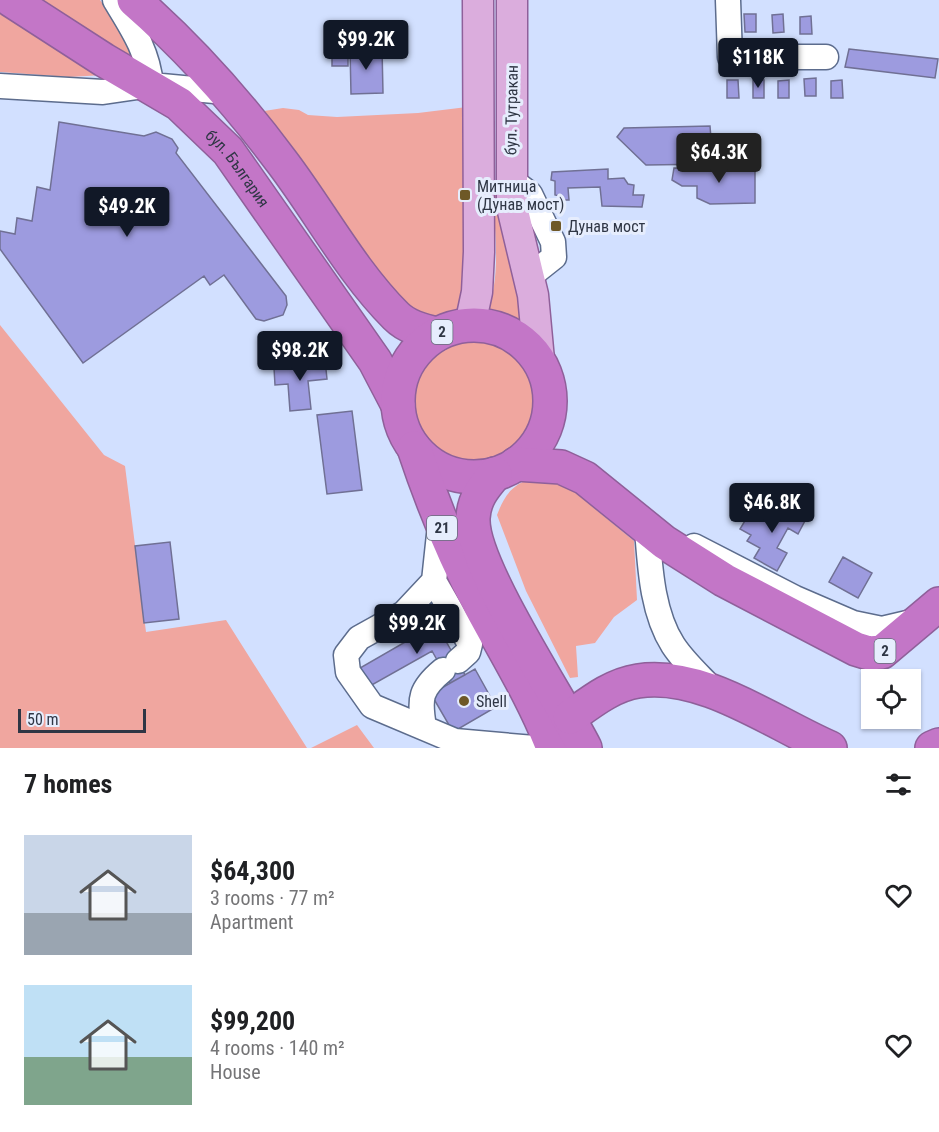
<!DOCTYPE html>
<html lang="en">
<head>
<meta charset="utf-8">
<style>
	:root { --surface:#fff; --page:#f2f2f2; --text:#202124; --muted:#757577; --accent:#111827 }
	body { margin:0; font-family:"Roboto Condensed",sans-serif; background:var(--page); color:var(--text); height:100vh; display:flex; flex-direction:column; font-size:22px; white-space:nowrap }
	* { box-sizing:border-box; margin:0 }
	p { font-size:20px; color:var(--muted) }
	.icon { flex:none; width:33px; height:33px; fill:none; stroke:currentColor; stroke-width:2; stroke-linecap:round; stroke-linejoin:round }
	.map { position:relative; height:748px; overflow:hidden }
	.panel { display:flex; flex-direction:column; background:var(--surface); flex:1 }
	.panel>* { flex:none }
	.controls { position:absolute; left:861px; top:669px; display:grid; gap:12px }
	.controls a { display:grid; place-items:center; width:60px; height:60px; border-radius:0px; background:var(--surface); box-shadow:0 2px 4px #0004; font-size:30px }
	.scale { position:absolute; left:18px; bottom:15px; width:128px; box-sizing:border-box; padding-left:6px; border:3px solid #2f3645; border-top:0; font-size:16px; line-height:21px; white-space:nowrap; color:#2f3645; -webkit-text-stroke:4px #e6edfd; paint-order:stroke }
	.price { position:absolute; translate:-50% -51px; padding:0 14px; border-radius:6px; background:var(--accent); color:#fff; font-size:20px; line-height:39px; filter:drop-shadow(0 2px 3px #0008) }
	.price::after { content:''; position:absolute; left:50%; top:36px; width:18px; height:14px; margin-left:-9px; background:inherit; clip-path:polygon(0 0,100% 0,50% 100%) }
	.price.selected { background:#222; color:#fff }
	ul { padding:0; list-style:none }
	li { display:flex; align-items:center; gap:18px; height:150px; padding:0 24px }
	li span { display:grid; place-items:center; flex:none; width:168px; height:120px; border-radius:0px; color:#555 }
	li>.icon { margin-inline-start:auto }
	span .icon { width:72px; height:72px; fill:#fffc; stroke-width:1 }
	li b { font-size:26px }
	h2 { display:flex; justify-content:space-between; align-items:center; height:72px; padding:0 24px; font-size:26px }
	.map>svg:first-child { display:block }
	.green { fill:#f0a69f }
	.building { fill:#9d9bdf; stroke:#707094; stroke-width:1.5 }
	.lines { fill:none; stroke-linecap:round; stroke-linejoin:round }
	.minor-casing { stroke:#5c6c8d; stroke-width:27 }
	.major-casing { stroke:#8f609a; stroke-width:33 }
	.highway-casing { stroke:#8f609a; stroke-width:36 }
	.minor { stroke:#fff; stroke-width:24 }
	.major { stroke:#dbaddd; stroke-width:30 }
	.highway { stroke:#c376c7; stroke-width:33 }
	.poi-dot { fill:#6e5827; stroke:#e6edfd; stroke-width:2 }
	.labels { text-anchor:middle; stroke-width:6; stroke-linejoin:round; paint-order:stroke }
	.shield { fill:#e6edfd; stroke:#666d7c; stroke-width:1.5 }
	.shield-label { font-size:15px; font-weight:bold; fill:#2f3645 }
	.street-label { font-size:16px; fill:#2f3645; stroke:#e6edfd }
	.poi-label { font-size:16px; fill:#2f3645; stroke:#e6edfd; text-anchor:start }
</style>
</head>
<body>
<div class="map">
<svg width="939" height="748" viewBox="0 0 939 748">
	<rect width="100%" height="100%" fill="#d2e0ff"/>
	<path class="green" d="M38,0H100L131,40L134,55L126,59Z
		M0,8L104,75L69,77L0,72Z
		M467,107L465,302C439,338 413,311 390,289L258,112L283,108L299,110L308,115L337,117L418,113Z
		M501,180L520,254L523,334L485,314C504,279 493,220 492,181Z
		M0,325L104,455L125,466L146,632L226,620L307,748H0Z
		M412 400a64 64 0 1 1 128 0a64 64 0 1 1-128 0Z
		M534,477L564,483L634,541L637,600L614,617L595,643L576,646L578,677L570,678L526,591L497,515C505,494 512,485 534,477Z
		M357,725L374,748H311Z"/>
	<path class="building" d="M744,14H756V32H745Z
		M783,14L784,32L773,33L772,15Z
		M811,16L812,34H800V17Z
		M348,35V66H332V36Z
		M382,48L383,93L351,94L350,49Z
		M849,49L938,59L935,78L845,67Z
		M816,78V96H805L804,79Z
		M727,80H738L739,98H727Z
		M753,80H764V98H753Z
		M789,80V98H778V81Z
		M842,80L843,98H831V81Z
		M59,122L144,136L156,132L172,139L178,148L176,153L286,296L287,305L283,315L264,321L256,319L224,275L210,285L204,276L83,363L0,249V231L15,234L17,218L32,221L37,187L50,190Z
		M710,126L713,164L646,165L617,137L624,128Z
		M674,168L755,169V203L710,204L697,198V186H682L672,180Z
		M608,169V179L624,178L628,184L634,185L633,195H644L642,207L602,206L600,187L568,188L569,200H560V196L555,195V181L551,180L552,172Z
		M325,360L327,379L308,381L311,409L290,411L288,384L275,385L274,368L306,365L305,361Z
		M352,411L362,490L327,494L317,415Z
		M783,503L807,517L798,534L788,528L777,548L787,553L777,571L754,558L760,548L747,541L751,535L740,529L749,514L758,519L762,511L775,518Z
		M170,542L179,619L144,623L135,546Z
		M843,557L872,573L858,598L829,582Z
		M445,619L455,638L447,643L465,675L450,683L432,651L370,686L360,668Z
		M475,669L496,707L453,732L431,694Z"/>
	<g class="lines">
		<g class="minor-casing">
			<path id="minor" d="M115,0C132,28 148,51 151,85
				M728,0L730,57H826
				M0,86L103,92L151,85L225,92
				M510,179L530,194L553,242L554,257L530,276
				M440,525L434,581L404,613L359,638L346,655L348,672L372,706L455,741L534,748
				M647,529C650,567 652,612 673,645C684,662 699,675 713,690
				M694,546L795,598L853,623L882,629L916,621
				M434,581L470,644L468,652L458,661
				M424,727C419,698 420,689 443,670"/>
		</g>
		<g class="major-casing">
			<path id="major" d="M512,0V207L533,295L539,360
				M470,325L477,292L479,252L478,0"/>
		</g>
		<g class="highway-casing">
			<g id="highway">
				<path id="s1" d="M11,0L104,60L179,104L228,151L375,361L398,405"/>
				<path d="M134,0C189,48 238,103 282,162C320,212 351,271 396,316C407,327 422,331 437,334"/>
				<circle cx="474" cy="401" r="76"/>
				<path d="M414,448C432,502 453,554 480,605C505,652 534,698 553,748"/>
				<path d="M516,464L561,467L585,478L664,542L724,580L856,649L869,653L882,652L939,604"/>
				<path d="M495,474C483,488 474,499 473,518C471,566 560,698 585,748"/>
				<path d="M570,717C591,702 612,685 638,681C703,671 772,723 830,748"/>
				<path d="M932,748L939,745"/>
			</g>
		</g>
		<use href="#minor" class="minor"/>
		<use href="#major" class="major"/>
		<use href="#highway" class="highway"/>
	</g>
	<g class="poi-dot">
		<rect x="459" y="189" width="12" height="12" rx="3"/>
		<rect x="550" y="220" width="12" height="12" rx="3"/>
		<circle cx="464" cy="701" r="6"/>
	</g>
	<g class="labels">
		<g class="shield">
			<rect x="431.5" y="320" width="21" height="24" rx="4.5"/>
			<rect x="427" y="516" width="30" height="24" rx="4.5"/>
			<rect x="874.5" y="639" width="21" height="24" rx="4.5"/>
		</g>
		<g class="shield-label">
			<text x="442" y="337">2</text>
			<text x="442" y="533">21</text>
			<text x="885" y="656">2</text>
		</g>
		<g class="street-label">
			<text transform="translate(511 110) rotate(-89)" y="6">бул. Тутракан</text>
			<text dy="6" stroke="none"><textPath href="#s1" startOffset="285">бул. България</textPath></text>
		</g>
		<g class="poi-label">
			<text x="477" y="192">Митница<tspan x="477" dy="18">(Дунав мост)</tspan></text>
			<text x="568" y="232">Дунав мост</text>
			<text x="476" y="707">Shell</text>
		</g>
	</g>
</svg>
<div class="controls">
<a><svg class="icon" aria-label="locate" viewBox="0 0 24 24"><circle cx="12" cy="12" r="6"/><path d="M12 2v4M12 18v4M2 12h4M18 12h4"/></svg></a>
</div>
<div class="scale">50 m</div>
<b class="price" style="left:366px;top:71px">$99.2K</b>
<b class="price" style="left:758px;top:89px">$118K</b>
<b class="price selected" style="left:719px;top:184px">$64.3K</b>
<b class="price" style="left:127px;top:238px">$49.2K</b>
<b class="price" style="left:300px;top:382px">$98.2K</b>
<b class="price" style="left:772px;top:534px">$46.8K</b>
<b class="price" style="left:417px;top:655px">$99.2K</b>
</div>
<section class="panel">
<h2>7 homes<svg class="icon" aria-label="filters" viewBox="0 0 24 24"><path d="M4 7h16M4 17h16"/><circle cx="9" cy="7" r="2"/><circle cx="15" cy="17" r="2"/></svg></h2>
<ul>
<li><span style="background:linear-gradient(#c9d6e8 65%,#9aa5b1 0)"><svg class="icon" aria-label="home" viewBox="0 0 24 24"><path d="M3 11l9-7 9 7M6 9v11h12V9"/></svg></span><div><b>$64,300</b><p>3 rooms · 77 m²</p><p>Apartment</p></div><svg class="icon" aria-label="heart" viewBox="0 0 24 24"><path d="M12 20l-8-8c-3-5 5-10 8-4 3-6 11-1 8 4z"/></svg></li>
<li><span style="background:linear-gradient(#bfe0f5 60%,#7fa58c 0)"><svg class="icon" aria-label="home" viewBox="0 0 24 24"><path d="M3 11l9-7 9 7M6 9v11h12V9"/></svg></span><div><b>$99,200</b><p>4 rooms · 140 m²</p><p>House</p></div><svg class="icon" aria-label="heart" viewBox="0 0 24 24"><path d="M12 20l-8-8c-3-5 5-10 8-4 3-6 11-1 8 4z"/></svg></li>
</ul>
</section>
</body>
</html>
